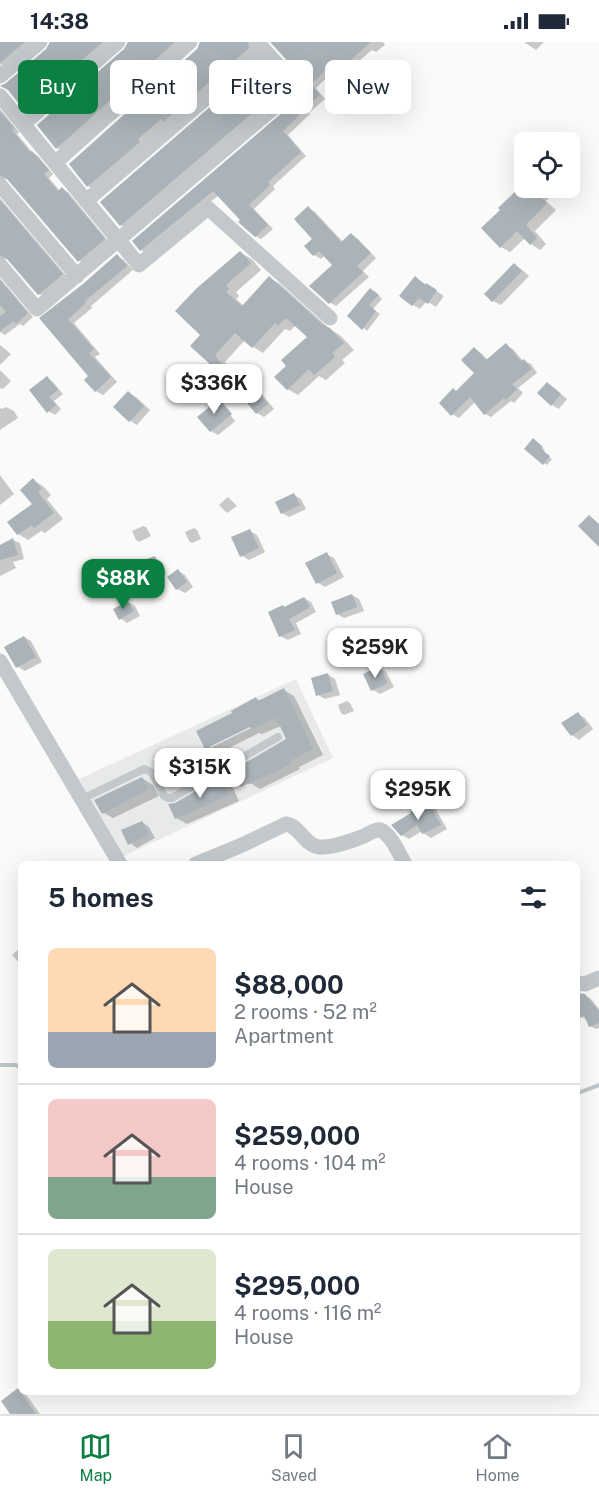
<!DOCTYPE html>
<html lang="en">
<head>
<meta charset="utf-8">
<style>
	:root { --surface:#fff; --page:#f6f6f7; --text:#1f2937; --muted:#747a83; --line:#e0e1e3; --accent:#0b8043 }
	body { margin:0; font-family:"Public Sans",sans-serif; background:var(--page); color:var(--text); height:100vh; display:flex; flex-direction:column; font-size:22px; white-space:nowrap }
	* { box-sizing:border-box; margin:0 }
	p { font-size:20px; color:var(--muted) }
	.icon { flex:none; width:33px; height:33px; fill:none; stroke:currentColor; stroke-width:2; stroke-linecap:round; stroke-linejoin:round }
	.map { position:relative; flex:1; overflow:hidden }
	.details { position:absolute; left:18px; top:819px; width:562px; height:534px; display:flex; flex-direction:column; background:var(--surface); border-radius:9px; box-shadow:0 6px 24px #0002 }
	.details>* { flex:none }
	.guide { position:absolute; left:18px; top:18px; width:564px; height:54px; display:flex; gap:12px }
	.controls { position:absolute; left:514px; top:90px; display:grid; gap:12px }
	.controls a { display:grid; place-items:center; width:66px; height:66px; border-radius:9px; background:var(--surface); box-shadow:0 6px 24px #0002; font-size:30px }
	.price { position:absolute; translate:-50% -51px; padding:0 14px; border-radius:12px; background:#fff; color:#222; font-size:20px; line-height:39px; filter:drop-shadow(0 2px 3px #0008) }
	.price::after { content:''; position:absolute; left:50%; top:36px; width:18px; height:14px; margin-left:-9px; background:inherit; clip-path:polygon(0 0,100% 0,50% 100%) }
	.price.on { background:var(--accent); color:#fff }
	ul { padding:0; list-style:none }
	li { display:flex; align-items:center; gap:18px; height:150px; padding:0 30px }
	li+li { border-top:2px solid var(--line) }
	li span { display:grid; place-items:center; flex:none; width:168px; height:120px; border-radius:9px; color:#555 }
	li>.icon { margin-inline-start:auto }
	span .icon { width:72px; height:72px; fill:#fffc; stroke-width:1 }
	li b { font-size:26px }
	h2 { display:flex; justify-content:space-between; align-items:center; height:72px; padding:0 30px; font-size:26px }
	.chip { padding:0 21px; border-radius:9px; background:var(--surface); box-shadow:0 6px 24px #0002; font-size:21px; line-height:54px }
	.chip.on { background:var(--accent); color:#fff }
	.status { display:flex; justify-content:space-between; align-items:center; height:42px; padding:0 30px; background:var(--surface); direction:ltr }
	.status svg { height:16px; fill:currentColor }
	.tabs { display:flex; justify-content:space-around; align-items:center; height:84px; border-top:2px solid var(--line); background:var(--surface); font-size:16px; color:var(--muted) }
	.tabs a { display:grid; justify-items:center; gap:3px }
	.tabs .on { color:var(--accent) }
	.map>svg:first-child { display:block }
	.built { fill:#e8e9e9 }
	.shadow { fill:#0003; fill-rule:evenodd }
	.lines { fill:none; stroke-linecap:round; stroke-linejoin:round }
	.stream { stroke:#bbc7cb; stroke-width:4 }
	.building { fill:#aab3b9 }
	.lane { stroke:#c3c8cc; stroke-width:8 }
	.street { stroke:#c3c8cc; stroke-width:15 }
</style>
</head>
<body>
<div class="status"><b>14:38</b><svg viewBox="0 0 49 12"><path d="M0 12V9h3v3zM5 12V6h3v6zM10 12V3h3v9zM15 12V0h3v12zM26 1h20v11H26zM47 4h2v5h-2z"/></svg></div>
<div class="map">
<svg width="599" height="1372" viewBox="0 0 599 1372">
	<rect width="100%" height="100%" fill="#fafaf8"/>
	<path class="built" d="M296,637L333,716L122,815L79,737Z"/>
	<path class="shadow" d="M0,0H36L6,24L2,22L0,23Z
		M50,0H113L31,70L25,67Z
		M128,0H185L63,109L57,106L126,8Z
		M200,0H254L253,6L94,147L88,144L198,8Z
		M272,0H383L385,3L376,10L372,8L346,30L338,25L316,46L325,57L309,71L310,72L288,93L306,114L273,144L275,147L254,167L273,187L261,197L255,194L219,153L147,212L141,208L134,199L305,53L309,43L306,38Z
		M524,0H544L536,8Z
		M263,22L269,26L290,48L127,187L121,183Z
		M0,67L19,90L17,92L32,110L38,114L53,132L49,136L60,149L62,147L68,150L110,201L84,222L79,218L9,136L0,138Z
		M525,141V146H540L550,155L546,159L556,168L535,189L546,202L540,208L531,202L525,196L510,210L501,205L502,168L500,166Z
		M0,156L68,236L45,255L39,252L9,216L0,218Z
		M308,166L315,170L343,200L351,193L358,197L376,216L363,229L369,235L336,264L329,260L334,224L325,213L321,217L314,213V197Z
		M241,211L252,217L261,228L236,250L239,254L236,257L244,264L269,236L280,242L330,287L341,294L354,308L342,318L345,321L326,338L319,334L298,353L287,347L289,324L309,295L296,283L290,289L285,287L263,311L253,305L245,298L225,320L241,342L230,349L219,342L215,325L202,293Z
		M117,214L124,218L133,228L91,264L92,266L74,281L100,312L95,315L117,340L103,353L96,349L91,334L41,277Z
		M514,223L521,227L529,234L501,263L493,259L486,252Z
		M0,236L33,275L23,284L20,282L5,293L0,290Z
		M416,236L444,254L436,265L427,259L420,267L413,263Z
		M375,250L382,257L373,267L380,272L367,289L349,274Z
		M0,303L11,312L0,323Z
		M506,303L513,307L523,319L531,322L537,331L518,346L523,351L514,361L511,359L491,375L485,372L475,360L459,376L452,372L457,350L476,331L475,307L481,311L488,318Z
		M0,328L11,339L3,347L0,346Z
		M47,336L53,340L63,352L54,359L61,367L55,373L48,369Z
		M547,342L554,346L567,357L559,367L552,363Z
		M251,343L258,347L274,367L264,375L257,371Z
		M129,351L136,355L150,368L137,383L129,378Z
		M219,359L227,363L238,377L218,393L211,389ZM222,362H226L238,377L235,379Z
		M6,365L14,369L18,376L0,388V366L2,367Z
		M536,400L545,408L543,410L552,417L547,423L544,421Z
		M0,433L14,452L0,463Z
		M33,438L43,444L51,453L47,457L63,477L45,491L41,489L28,498L18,492L34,462Z
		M294,453L301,457L306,467L289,475L282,471Z
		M228,455L237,464L227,471L219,463Z
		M143,484L146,485L151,494L139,500L136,498L132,489Z
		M194,486L197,488L201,497L192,501L189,499L185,490Z
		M250,489L257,493L265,510L249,518L242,514Z
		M13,498L20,501L24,517L13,520L16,526L0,534V505Z
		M326,512L334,516L344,535L325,545L318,541Z
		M155,516L162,520L166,532L154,537L147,533Z
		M178,529L185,533L193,545L185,551L177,547Z
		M352,553L359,557L364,569L344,576L337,572Z
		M304,556L311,560L316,570L296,581L301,592L288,598L280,594L285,566Z
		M128,560L135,564L140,574L127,581L120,576Z
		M24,595L31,599L42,620L25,629L18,625L6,605Z
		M379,625L386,630L394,645L380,652L373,648Z
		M328,633L335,637L340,653L325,657L318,653Z
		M284,648L294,654L323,713L299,725L300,727L260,747L250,741L241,745L230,739L288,697L281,684L262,692L259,691L217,712L206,706L234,672L256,657L261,659ZM256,680L257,683L210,706V703Z
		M347,659L350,661L354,669L344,673L341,671L338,663Z
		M578,672L585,676L593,687L579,698L572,693Z
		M142,736L153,743L159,754L113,776L102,770Z
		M221,738L232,744L239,759L187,782L176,776Z
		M428,762L435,766L447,787L431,796L423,791L422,789L409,797L402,793Z
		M142,780L149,785L155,796L137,806L130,801Z
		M21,905V923L12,913Z
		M578,952L584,953L591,957L599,967V986L596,987L590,984L588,978L581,975L578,970Z
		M18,1348L26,1352L40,1372H12Z"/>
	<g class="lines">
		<path class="stream" d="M0,1023H15L21,1025
			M578,1051L599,1043"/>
	</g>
	<path class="building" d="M0,0H25L0,21Z
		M50,0H103L24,68L8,48L0,44L6,41L46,7Z
		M128,0H175L56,107L37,83L124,7Z
		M200,0H248L249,6L163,80L161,77L138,97L140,100L87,145L69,122L197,7Z
		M270,0H371L339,28L333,21L311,42L320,53L304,67L305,68L283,89L301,110L268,140L270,143L249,163L268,183L255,195L238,180L240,178L213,149L140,209L132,199L304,52L307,49L308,44L305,38Z
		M262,20L284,44L120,184L100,160Z
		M0,69L14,86L12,88L30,110L32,109L49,128L44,132L58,149L62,145L105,197L78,220L7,137L0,133Z
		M519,146H544L537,152L547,161L526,183L537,196L530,203L517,189L500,206L481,186L500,168L498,166Z
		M0,158L63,232L38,253L7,217L0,213Z
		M308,164L341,200L351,191L371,211L357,224L363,230L329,262L309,244L332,223L319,209L313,214L304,204L312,197L294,177Z
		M240,209L251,221L226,243L229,247L226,250L242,264L269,234L323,283L330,286L344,301L332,311L335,315L314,333L309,327L287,348L274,335L286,324L281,318L307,295L286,276L278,284L275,281L252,306L235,291L215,313L231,335L218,344L207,328L212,324L190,304L200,293L175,269L197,246Z
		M117,212L127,224L85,259L86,261L68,277L94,307L89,311L111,335L95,350L84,338L88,334L39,276L83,242Z
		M514,221L522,229L492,260L484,252Z
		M415,234L425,243L426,241L437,248L428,262L419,256L412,264L399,254Z
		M0,238L28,271L16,282L14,279L0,289V274L6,270L0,263Z
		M370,246L379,253L369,263L376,269L362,288L347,274Z
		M506,301L521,319L524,317L532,327L512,342L517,347L506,358L504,356L484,373L470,355L451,374L439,361L453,346L456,349L474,331L461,318L474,305L486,318Z
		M47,334L58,348L49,355L56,363L47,371L29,348Z
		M547,340L561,352L551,364L537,351Z
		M251,341L268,362L256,372L239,351Z
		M128,349L144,364L129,380L113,365Z
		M219,357L232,372L210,390L197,375Z
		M533,396L543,405L541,407L550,414L543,423L524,407Z
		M33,436L42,447L38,450L54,471L34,486L32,483L17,493L7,480L32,462L20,448Z
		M294,451L300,463L281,472L275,460Z
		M589,473L599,482V505L578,484Z
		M250,487L259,506L240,515L231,495Z
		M13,496L18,513L0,518V503Z
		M327,510L337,531L316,542L305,521Z
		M155,514L160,528L146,534L141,519Z
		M178,527L187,540L176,548L167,535Z
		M352,552L357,565L336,573L331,560Z
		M304,555L310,565L289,577L295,588L279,595L268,570L283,563L284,565Z
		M128,559L134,569L119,578L113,567Z
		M24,594L36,615L16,626L4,605Z
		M379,624L388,641L371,649L363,632Z
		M328,631L333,649L316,654L311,636Z
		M284,646L313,707L290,719L291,722L249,742L244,733L229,740L226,732L286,697L276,676L251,687L250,685L205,707L196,689L232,671L231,669L256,655L258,659Z
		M578,670L587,683L571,694L561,681Z
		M142,735L149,747L102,772L94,758Z
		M221,736L229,753L175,777L168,762L175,761L208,742Z
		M428,760L441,783L422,792L417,783L401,794L391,783L411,771L410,770Z
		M142,779L149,792L128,803L121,788Z
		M578,951L585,952L599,969V981L589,985L584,973L578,978Z
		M18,1346L36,1372H10L1,1359Z"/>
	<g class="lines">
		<path class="lane" d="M82,757L144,727L149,729L152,731L164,754L168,756H172L278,695"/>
		<path class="street" d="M0,34L40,0
			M0,54L139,223L208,166L330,276
			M23,82L118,0
			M55,121L190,0
			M0,143L77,234
			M86,159L263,7
			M0,223L37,267L298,45L257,0
			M0,619L120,822
			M196,822L242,803L286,782C300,784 304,803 319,805C333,806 351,799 364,794C368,792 373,789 377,788C380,787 383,789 385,791C394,798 399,812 405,822
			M578,941L585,942L599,936"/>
	</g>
</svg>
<div class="controls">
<a><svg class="icon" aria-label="locate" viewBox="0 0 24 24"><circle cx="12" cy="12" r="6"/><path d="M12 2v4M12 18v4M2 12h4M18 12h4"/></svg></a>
</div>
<b class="price" style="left:214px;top:373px">$336K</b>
<b class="price on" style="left:123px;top:568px">$88K</b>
<b class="price" style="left:375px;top:637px">$259K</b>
<b class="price" style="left:200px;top:757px">$315K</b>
<b class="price" style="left:418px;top:779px">$295K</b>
<div class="guide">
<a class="chip on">Buy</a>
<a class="chip">Rent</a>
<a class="chip">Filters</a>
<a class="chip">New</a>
</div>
<section class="details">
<h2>5 homes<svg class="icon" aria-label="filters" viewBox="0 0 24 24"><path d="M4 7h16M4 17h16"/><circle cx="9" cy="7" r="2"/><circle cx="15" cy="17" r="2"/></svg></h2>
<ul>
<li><span style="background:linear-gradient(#ffd9b3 70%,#9aa5b1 0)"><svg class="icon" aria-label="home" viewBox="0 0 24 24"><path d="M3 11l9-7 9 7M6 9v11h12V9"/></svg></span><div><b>$88,000</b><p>2 rooms · 52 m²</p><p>Apartment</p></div></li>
<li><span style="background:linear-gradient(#f6c9c9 65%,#7fa58c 0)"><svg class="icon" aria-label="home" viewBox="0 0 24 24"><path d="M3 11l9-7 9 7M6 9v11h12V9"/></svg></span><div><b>$259,000</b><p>4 rooms · 104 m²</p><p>House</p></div></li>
<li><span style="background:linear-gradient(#dfe7d0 60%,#8fb573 0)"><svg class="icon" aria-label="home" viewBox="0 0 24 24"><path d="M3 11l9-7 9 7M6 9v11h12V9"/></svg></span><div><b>$295,000</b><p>4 rooms · 116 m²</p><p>House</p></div></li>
</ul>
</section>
</div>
<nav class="tabs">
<a class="on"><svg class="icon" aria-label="map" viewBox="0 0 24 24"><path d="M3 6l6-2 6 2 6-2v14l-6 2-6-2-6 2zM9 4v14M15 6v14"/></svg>Map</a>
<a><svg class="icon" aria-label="saved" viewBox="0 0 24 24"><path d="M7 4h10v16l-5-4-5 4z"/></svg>Saved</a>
<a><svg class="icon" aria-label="home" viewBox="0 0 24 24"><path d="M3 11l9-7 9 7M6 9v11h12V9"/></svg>Home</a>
</nav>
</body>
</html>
